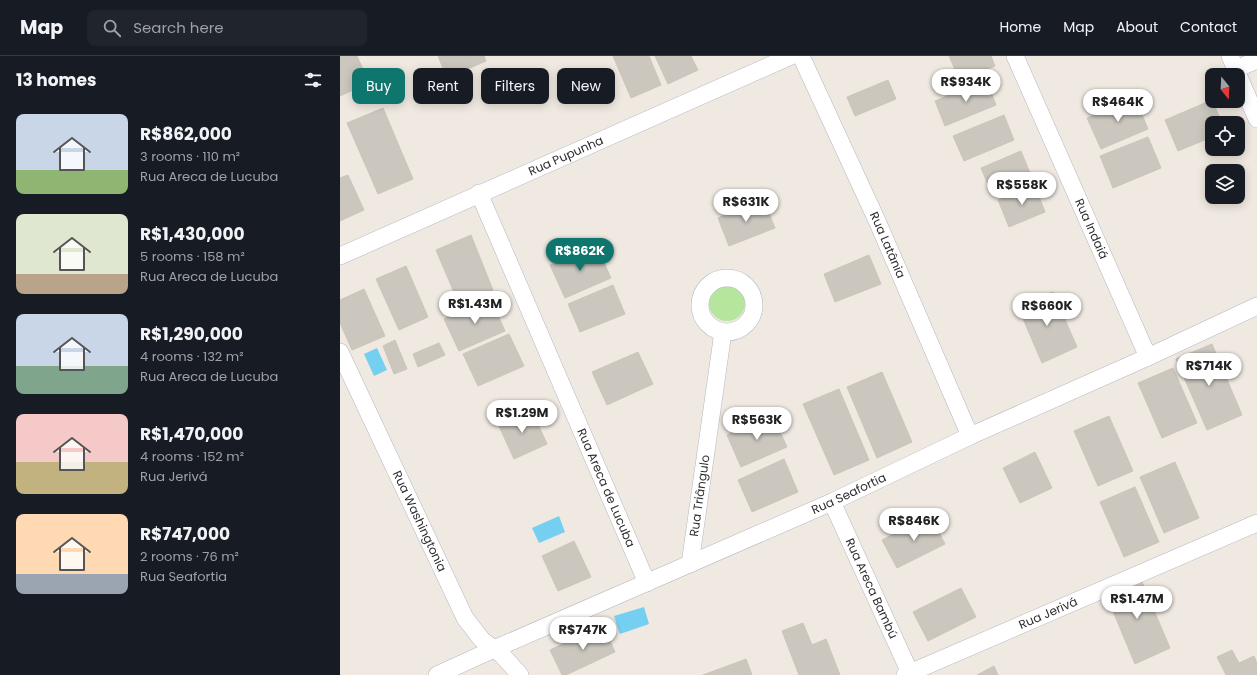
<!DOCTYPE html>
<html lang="en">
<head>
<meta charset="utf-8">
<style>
	:root { --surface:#171b24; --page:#20242c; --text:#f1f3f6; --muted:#9ea1a6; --line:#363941; --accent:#0f766e }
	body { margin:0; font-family:Poppins,sans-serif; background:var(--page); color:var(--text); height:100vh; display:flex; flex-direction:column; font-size:15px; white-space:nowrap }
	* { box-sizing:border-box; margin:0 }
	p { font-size:13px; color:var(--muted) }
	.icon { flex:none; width:22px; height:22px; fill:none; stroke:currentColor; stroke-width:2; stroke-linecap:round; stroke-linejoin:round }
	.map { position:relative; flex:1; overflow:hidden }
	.panel { display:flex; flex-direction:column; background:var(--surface); width:340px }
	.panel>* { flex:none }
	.hud { position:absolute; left:12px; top:12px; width:380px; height:36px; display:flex; gap:8px }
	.needle { width:26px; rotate:162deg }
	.tools { position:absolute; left:865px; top:12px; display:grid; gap:8px }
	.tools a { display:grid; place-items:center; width:40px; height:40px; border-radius:8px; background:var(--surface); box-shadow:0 2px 10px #0003; font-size:20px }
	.price { position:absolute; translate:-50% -34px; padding:0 9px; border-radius:14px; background:#fff; color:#222; font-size:13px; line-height:26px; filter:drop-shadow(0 1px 2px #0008) }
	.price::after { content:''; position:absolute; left:50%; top:24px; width:12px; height:9px; margin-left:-6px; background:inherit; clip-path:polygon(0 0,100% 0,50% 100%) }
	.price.selected { background:var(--accent); color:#fff }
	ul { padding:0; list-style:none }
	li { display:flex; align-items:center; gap:12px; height:100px; padding:0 16px }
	li span { display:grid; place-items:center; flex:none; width:112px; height:80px; border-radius:8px; color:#555 }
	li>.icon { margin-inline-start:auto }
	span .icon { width:48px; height:48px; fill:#fffc; stroke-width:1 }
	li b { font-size:17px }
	h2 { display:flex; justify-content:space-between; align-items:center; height:48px; padding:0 16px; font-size:17px }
	.pill { padding:0 14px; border-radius:8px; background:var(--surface); box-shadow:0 2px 10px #0003; font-size:14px; line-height:36px }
	.pill.selected { background:var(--accent); color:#fff }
	header { display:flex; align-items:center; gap:24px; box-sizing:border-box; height:56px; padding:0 20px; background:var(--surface); border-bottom:1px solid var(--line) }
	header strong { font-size:19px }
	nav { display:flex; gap:22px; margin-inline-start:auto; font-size:14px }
	.search { width:280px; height:36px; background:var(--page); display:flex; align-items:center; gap:10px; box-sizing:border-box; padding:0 14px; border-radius:8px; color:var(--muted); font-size:15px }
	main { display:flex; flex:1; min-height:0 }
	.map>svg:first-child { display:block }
	.green { fill:#b6e59e }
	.water { fill:#75cff0 }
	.building { fill:#cbc7bf; stroke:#cbc5ba }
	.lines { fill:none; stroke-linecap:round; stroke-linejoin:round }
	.minor-casing { stroke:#b4b7c1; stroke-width:18 }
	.minor { stroke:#fff; stroke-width:17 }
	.labels { text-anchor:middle; stroke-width:3; stroke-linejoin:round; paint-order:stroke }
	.street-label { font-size:12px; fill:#2e2e2e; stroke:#fff }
</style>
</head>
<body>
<header>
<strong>Map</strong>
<div class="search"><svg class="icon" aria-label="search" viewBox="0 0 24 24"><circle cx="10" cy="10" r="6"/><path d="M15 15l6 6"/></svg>Search here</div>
<nav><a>Home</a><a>Map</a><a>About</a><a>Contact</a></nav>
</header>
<main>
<section class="panel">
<h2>13 homes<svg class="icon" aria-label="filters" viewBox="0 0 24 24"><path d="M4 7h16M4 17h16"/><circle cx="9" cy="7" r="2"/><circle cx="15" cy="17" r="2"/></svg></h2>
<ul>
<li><span style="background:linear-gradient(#c9d6e8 70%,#8fb573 0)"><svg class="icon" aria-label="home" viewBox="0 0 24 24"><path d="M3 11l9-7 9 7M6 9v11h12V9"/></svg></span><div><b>R$862,000</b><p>3 rooms · 110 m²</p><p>Rua Areca de Lucuba</p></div></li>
<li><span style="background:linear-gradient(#dfe7d0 75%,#b9a48a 0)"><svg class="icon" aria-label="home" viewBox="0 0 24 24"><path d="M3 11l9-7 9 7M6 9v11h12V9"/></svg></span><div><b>R$1,430,000</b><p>5 rooms · 158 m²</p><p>Rua Areca de Lucuba</p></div></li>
<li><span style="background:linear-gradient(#c9d6e8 65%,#7fa58c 0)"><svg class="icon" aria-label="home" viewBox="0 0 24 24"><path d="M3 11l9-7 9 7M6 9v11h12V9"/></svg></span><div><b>R$1,290,000</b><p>4 rooms · 132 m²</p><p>Rua Areca de Lucuba</p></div></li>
<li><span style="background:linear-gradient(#f6c9c9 60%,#c2b280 0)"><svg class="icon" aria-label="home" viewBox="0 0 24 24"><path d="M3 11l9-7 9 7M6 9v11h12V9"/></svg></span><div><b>R$1,470,000</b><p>4 rooms · 152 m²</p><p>Rua Jerivá</p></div></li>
<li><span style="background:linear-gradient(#ffd9b3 75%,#9aa5b1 0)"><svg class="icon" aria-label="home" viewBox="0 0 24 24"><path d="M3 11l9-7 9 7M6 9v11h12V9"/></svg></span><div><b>R$747,000</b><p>2 rooms · 76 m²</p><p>Rua Seafortia</p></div></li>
</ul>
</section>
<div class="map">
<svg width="917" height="619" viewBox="0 0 917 619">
	<rect width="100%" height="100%" fill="#efe9e1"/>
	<path class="green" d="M369 247a18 18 0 1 1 36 0a18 18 0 1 1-36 0Z"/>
	<path class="water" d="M37,292L47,314L34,320L24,298Z
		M219,460L225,476L199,487L192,472Z
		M304,551L309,568L280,578L274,560Z"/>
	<path class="building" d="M0,0H17L29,27L0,40Z
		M98,0H144L146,5L107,22Z
		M273,0H309L321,29L291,42Z
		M315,0H351L358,14L328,28Z
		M609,0H651L655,10L620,25Z
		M548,24L556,43L515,60L507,41Z
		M646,24L656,49L605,70L595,45Z
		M795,42L808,73L761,93L747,62Z
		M872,44L882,67H872V81L838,95L825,64Z
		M43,52L73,123L38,138L7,67Z
		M664,59L674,84L624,105L613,80Z
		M808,81L821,112L773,132L760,100Z
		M681,95L692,122L652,138L641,112Z
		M8,119L24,154L0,165V122Z
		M695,130L705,156L669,171L658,144Z
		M423,143L435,172L389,190L378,162Z
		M131,179L153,234L119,248L96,194Z
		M256,189L271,222L225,242L210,209Z
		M529,199L541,228L495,246L484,218Z
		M66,210L88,261L59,274L36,223Z
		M273,229L285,258L240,276L228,248Z
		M24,233L45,280L12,294L0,267V244Z
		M713,236L737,291L702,307L678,251Z
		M150,242L165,275L119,295L104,263Z
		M169,278L184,310L138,330L123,298Z
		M55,284L67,313L54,318L43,290Z
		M99,287L105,299L78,311L73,298Z
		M872,288L902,359L867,374L836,303Z
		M298,296L313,328L267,349L252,316Z
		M833,312L857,367L822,382L798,327Z
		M542,316L572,386L537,402L507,331Z
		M499,333L529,404L494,419L463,348Z
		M191,353L207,388L174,403L158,368Z
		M432,358L447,391L401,411L387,379Z
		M769,360L793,415L758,430L734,375Z
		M695,396L712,432L680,447L663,412Z
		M444,403L458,436L412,456L398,424Z
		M835,406L859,462L824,477L800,421Z
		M795,431L819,486L784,501L760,446Z
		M590,459L605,488L557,512L542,484Z
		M234,485L251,521L218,535L202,500Z
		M800,521L830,592L795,608L765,536Z
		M621,532L636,561L588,585L573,556Z
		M463,567L472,589L486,583L500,619H459L442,575Z
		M263,569L275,596L226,619H222L210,594Z
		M892,594L899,607L914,600L917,607V619H886L877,601Z
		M406,603L412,619H363Z
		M654,610L658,619H637Z"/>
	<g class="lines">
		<g class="minor-casing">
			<g id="minor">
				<path id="s1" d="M461,0L538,167L630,380"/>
				<path id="s2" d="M675,0L808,301"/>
				<path d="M890,0L917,63"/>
				<path d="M896,13L917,4"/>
				<path id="s3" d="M139,137L307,527"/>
				<path id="s4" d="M0,200L451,0"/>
				<circle cx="387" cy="249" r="27"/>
				<path id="s5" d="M0,296L125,562L142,584L162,599L180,619"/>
				<path id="s6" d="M492,446L571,619"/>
				<path id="s7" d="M350,508L383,276"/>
				<path id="s8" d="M97,619L154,593L492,446L630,380L808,301L917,250"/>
				<path id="s9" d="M565,619L917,467"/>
			</g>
		</g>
		<use href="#minor" class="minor"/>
	</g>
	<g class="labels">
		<g class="street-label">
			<text dy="4" stroke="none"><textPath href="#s4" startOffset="247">Rua Pupunha</textPath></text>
			<text dy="4" stroke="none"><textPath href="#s2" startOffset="189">Rua Indaiá</textPath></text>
			<text dy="4" stroke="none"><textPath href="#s1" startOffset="208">Rua Latânia</textPath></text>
			<text dy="4" stroke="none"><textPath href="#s3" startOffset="321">Rua Areca de Lucuba</textPath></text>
			<text dy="4" stroke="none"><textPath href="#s8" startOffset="450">Rua Seafortia</textPath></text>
			<text dy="4" stroke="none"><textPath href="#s7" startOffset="69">Rua Triângulo</textPath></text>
			<text dy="4" stroke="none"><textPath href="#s5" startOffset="187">Rua Washingtonia</textPath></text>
			<text dy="4" stroke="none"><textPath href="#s6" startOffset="95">Rua Areca Bambú</textPath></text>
			<text dy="4" stroke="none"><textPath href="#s9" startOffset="156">Rua Jerivá</textPath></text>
		</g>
	</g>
</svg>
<div class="tools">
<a><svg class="needle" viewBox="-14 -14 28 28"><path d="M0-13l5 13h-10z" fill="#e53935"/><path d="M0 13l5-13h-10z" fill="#9ea1a6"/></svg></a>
<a><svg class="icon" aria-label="locate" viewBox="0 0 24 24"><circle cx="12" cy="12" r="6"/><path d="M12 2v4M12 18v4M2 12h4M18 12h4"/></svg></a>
<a><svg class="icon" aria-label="layers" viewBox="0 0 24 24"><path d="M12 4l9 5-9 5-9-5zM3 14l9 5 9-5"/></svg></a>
</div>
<b class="price" style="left:626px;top:47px">R$934K</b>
<b class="price" style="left:778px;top:67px">R$464K</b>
<b class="price" style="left:682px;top:150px">R$558K</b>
<b class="price" style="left:406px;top:167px">R$631K</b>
<b class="price selected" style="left:240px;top:216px">R$862K</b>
<b class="price" style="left:135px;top:269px">R$1.43M</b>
<b class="price" style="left:707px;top:271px">R$660K</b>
<b class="price" style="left:869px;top:331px">R$714K</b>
<b class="price" style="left:182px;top:378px">R$1.29M</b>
<b class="price" style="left:417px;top:385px">R$563K</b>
<b class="price" style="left:574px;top:486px">R$846K</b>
<b class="price" style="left:797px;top:564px">R$1.47M</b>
<b class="price" style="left:243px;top:595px">R$747K</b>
<div class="hud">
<a class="pill selected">Buy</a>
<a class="pill">Rent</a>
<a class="pill">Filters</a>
<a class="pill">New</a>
</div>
</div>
</main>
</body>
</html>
